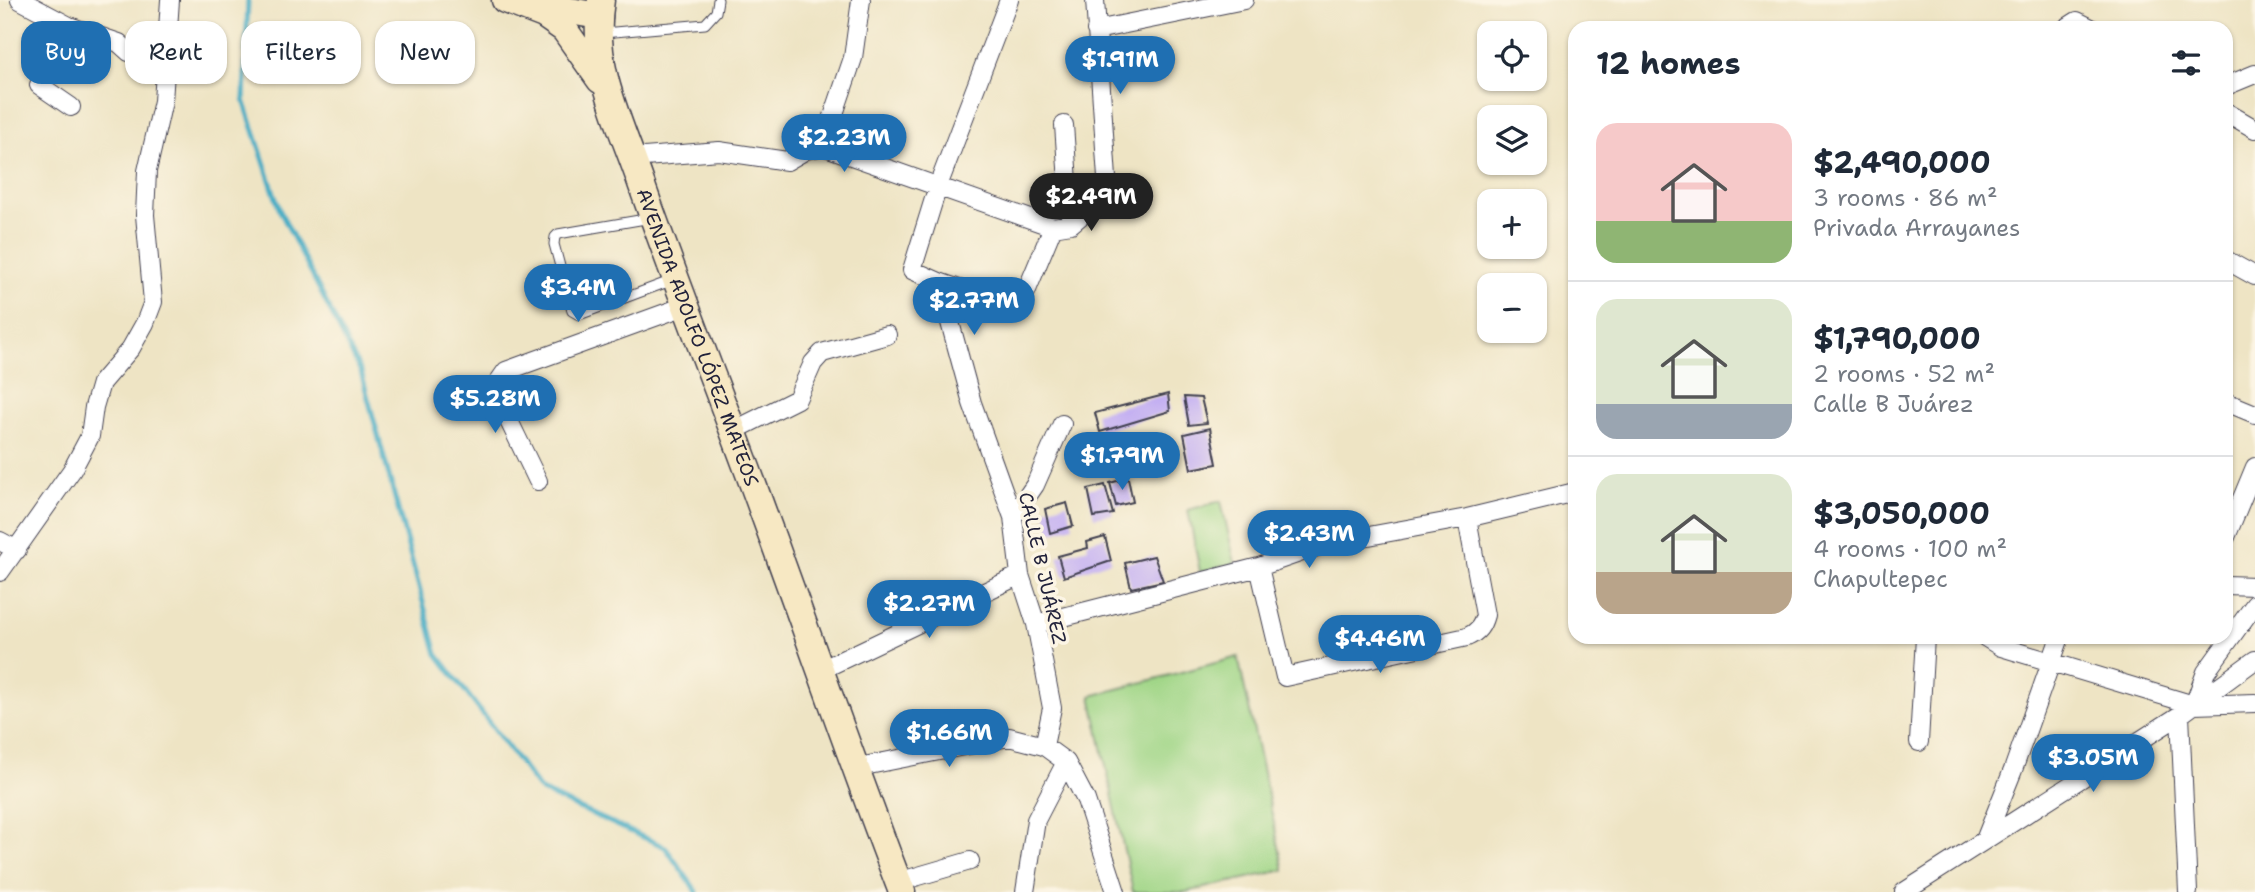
<!DOCTYPE html>
<html lang="en">
<head>
<meta charset="utf-8">
<style>
	:root { --surface:#fff; --page:#f6f6f7; --text:#1f2937; --muted:#747a83; --line:#e0e1e3; --accent:#1f6fb2 }
	body { margin:0; font-family:"Shantell Sans",sans-serif; background:var(--page); color:var(--text); height:100vh; display:flex; flex-direction:column; font-size:26px; white-space:nowrap }
	* { box-sizing:border-box; margin:0 }
	p { font-size:23px; color:var(--muted) }
	.icon { flex:none; width:38px; height:38px; fill:none; stroke:currentColor; stroke-width:2; stroke-linecap:round; stroke-linejoin:round }
	.map { position:relative; flex:1; overflow:hidden }
	.drawer { position:absolute; left:1568px; top:21px; width:665px; height:623px; display:flex; flex-direction:column; background:var(--surface); border-radius:21px; box-shadow:0 2px 5px #0004 }
	.drawer>* { flex:none }
	.guide { position:absolute; left:21px; top:21px; width:665px; height:63px; display:flex; gap:14px }
	.buttons { position:absolute; left:1477px; top:21px; display:grid; gap:14px }
	.buttons a { display:grid; place-items:center; width:70px; height:70px; border-radius:14px; background:var(--surface); box-shadow:0 2px 5px #0004; font-size:35px }
	.price { position:absolute; translate:-50% -60px; padding:0 16px; border-radius:24px; background:var(--accent); color:#fff; font-size:23px; line-height:46px; filter:drop-shadow(0 2px 4px #0008) }
	.price::after { content:''; position:absolute; left:50%; top:42px; width:21px; height:16px; margin-left:-10px; background:inherit; clip-path:polygon(0 0,100% 0,50% 100%) }
	.price.current { background:#222; color:#fff }
	ul { padding:0; list-style:none }
	li { display:flex; align-items:center; gap:21px; height:175px; padding:0 28px }
	li+li { border-top:2px solid var(--line) }
	li span { display:grid; place-items:center; flex:none; width:196px; height:140px; border-radius:21px; color:#555 }
	li>.icon { margin-inline-start:auto }
	span .icon { width:84px; height:84px; fill:#fffc; stroke-width:1 }
	li b { font-size:30px }
	h2 { display:flex; justify-content:space-between; align-items:center; height:84px; padding:0 28px; font-size:30px }
	.tag { padding:0 24px; border-radius:21px; background:var(--surface); box-shadow:0 2px 5px #0004; font-size:24px; line-height:63px }
	.tag.current { background:var(--accent); color:#fff }
	.map>svg:first-child { display:block }
	.green { fill:#a0d687; stroke:#617c61; stroke-width:2 }
	.lines { fill:none; stroke-linecap:round; stroke-linejoin:round }
	.stream { stroke:#44acc4; stroke-width:5 }
	.building { fill:#c0abf3 }
	.service-casing { stroke:#413f50; stroke-width:11 }
	.minor-casing { stroke:#413f50; stroke-width:20 }
	.secondary-casing { stroke:#413f50; stroke-width:29 }
	.service { stroke:#fff; stroke-width:9 }
	.minor { stroke:#fff; stroke-width:18 }
	.secondary { stroke:#f7e8c3; stroke-width:26 }
	.labels { text-anchor:middle; stroke-width:7; stroke-linejoin:round; paint-order:stroke }
	.street-label { font-size:19px; fill:#22223b; stroke:#fcf5e5 }
</style>
</head>
<body>
<div class="map">
<svg width="2255" height="892" viewBox="0 0 2255 892">
	<rect width="100%" height="100%" fill="#fcf5e5"/>
	<filter id="ink" filterUnits="userSpaceOnUse"><feTurbulence type="fractalNoise" baseFrequency=".0143" numOctaves="2"/><feDisplacementMap in="SourceGraphic" scale="14" xChannelSelector="R" yChannelSelector="G"/><feConvolveMatrix kernelMatrix="1 2 1 2 8 2 1 2 1" color-interpolation-filters="sRGB"/></filter>
	<filter id="wash" filterUnits="userSpaceOnUse"><feTurbulence type="fractalNoise" baseFrequency=".00686" numOctaves="4" result="noise"/><feDisplacementMap in="SourceGraphic" scale="28" xChannelSelector="R" yChannelSelector="G"/><feGaussianBlur stdDeviation="1.57" result="paint"/><feColorMatrix in="noise" values="0 0 0 0 0 0 0 0 0 0 0 0 0 0 0 0 0 1.4 0 .05"/><feComposite in="paint" operator="in"/></filter>
	<g filter="url(#wash)">
		<rect width="100%" height="100%" fill="#eee4c4"/>
		<path class="green" d="M1221,501L1235,563L1200,572L1188,510Z
			M1238,657L1284,870L1186,892H1133L1091,696Z"/>
		<g class="lines">
			<path class="stream" d="M248,0L244,100L280,211L361,372L437,654L541,791L665,847L697,892"/>
		</g>
		<g id="blocks">
			<path class="building" d="M1168,394L1170,411L1100,432L1095,413Z
				M1184,397L1201,398L1207,423L1189,425Z
				M1210,428L1217,464L1191,469L1184,434Z
				M1128,478L1133,502L1116,506L1110,483Z
				M1105,485L1113,514L1094,517L1088,489Z
				M1067,503L1073,526L1050,533L1045,509Z
				M1105,537L1111,561L1064,577L1058,556L1088,548L1087,542Z
				M1154,556L1163,581L1131,588L1125,563Z"/>
		</g>
	</g>
	<g filter="url(#ink)">
		<use href="#blocks" fill-opacity="0" stroke="#413f50" stroke-width="2"/>
		<g class="lines">
			<g class="service-casing">
				<path id="service" d="M603,33L705,24L716,12L718,0
					M651,218L558,234L555,237L554,244L572,311L579,315L673,280"/>
			</g>
			<g class="minor-casing">
				<path id="minor" d="M20,0L69,26L119,43L129,52L166,61
					M1009,0L938,186L912,270L939,282L1005,305L1018,301L1026,292L1053,227
					M69,26L39,85L71,107
					M2066,28L2077,21L2091,28
					M1096,30L1244,0
					M2226,86L2255,74
					M2226,112L2255,129
					M1064,125L1071,224
					M823,146L853,58L861,0
					M632,158L719,151L787,161L806,150L823,146L1053,227L1071,224L1108,193L1095,0
					M2226,260L2255,276
					M939,282L972,403L1013,517L1020,575L1036,624L1052,708L1044,746
					M2226,402L2255,414
					M733,431L797,399L813,363L822,353L887,335
					M538,481L497,396L499,381L506,371L685,306
					M1013,517L1035,485L1062,424
					M2226,537L2255,467
					M0,541L17,550
					M1259,567L1285,677L1467,637C1478,632 1482,626 1485,615L1467,518
					M0,572L72,470L90,436L94,407L101,383L131,348L145,323L153,302L145,215L147,171L163,101L170,0
					M2226,585L2255,586
					M1036,624L1259,567L1325,544L1467,518L1575,492
					M1985,637L2001,647L2194,705L2255,703
					M821,670L1020,575
					M2194,705L2206,672L2255,604
					M2180,715L2188,892
					M1919,742L1925,637
					M854,768L1009,737L1044,746L1066,762L1086,800L1116,892
					M1985,840L2013,770L2060,637
					M898,882L970,861
					M1025,892L1036,820L1066,762
					M1904,892L2180,715L2255,660"/>
			</g>
			<g class="secondary-casing">
				<g id="secondary">
					<path d="M505,0L544,15L564,29L600,80"/>
					<path id="s1" d="M601,0C590,67 620,121 641,183C670,266 702,348 733,431C791,584 843,739 902,892"/>
					<path d="M535,5L599,16"/>
				</g>
			</g>
			<use href="#service" class="service"/>
			<use href="#minor" class="minor"/>
			<use href="#secondary" class="secondary"/>
		</g>
	</g>
	<g class="labels">
		<g class="street-label">
			<text dy="7" stroke="none"><textPath href="#s1" startOffset="354">AVENIDA ADOLFO LÓPEZ MATEOS</textPath></text>
			<text transform="translate(1043 568) rotate(77)" y="7">CALLE B JUÁREZ</text>
		</g>
	</g>
</svg>
<div class="buttons">
<a><svg class="icon" aria-label="locate" viewBox="0 0 24 24"><circle cx="12" cy="12" r="6"/><path d="M12 2v4M12 18v4M2 12h4M18 12h4"/></svg></a>
<a><svg class="icon" aria-label="layers" viewBox="0 0 24 24"><path d="M12 4l9 5-9 5-9-5zM3 14l9 5 9-5"/></svg></a>
<a>+</a>
<a>−</a>
</div>
<b class="price" style="left:1120px;top:96px">$1.91M</b>
<b class="price" style="left:844px;top:174px">$2.23M</b>
<b class="price current" style="left:1091px;top:233px">$2.49M</b>
<b class="price" style="left:578px;top:324px">$3.4M</b>
<b class="price" style="left:974px;top:337px">$2.77M</b>
<b class="price" style="left:495px;top:435px">$5.28M</b>
<b class="price" style="left:1122px;top:492px">$1.79M</b>
<b class="price" style="left:1309px;top:570px">$2.43M</b>
<b class="price" style="left:929px;top:640px">$2.27M</b>
<b class="price" style="left:1380px;top:675px">$4.46M</b>
<b class="price" style="left:949px;top:769px">$1.66M</b>
<b class="price" style="left:2093px;top:794px">$3.05M</b>
<div class="guide">
<a class="tag current">Buy</a>
<a class="tag">Rent</a>
<a class="tag">Filters</a>
<a class="tag">New</a>
</div>
<section class="drawer">
<h2>12 homes<svg class="icon" aria-label="filters" viewBox="0 0 24 24"><path d="M4 7h16M4 17h16"/><circle cx="9" cy="7" r="2"/><circle cx="15" cy="17" r="2"/></svg></h2>
<ul>
<li><span style="background:linear-gradient(#f6c9c9 70%,#8fb573 0)"><svg class="icon" aria-label="home" viewBox="0 0 24 24"><path d="M3 11l9-7 9 7M6 9v11h12V9"/></svg></span><div><b>$2,490,000</b><p>3 rooms · 86 m²</p><p>Privada Arrayanes</p></div></li>
<li><span style="background:linear-gradient(#dfe7d0 75%,#9aa5b1 0)"><svg class="icon" aria-label="home" viewBox="0 0 24 24"><path d="M3 11l9-7 9 7M6 9v11h12V9"/></svg></span><div><b>$1,790,000</b><p>2 rooms · 52 m²</p><p>Calle B Juárez</p></div></li>
<li><span style="background:linear-gradient(#dfe7d0 70%,#b9a48a 0)"><svg class="icon" aria-label="home" viewBox="0 0 24 24"><path d="M3 11l9-7 9 7M6 9v11h12V9"/></svg></span><div><b>$3,050,000</b><p>4 rooms · 100 m²</p><p>Chapultepec</p></div></li>
</ul>
</section>
</div>
</body>
</html>
